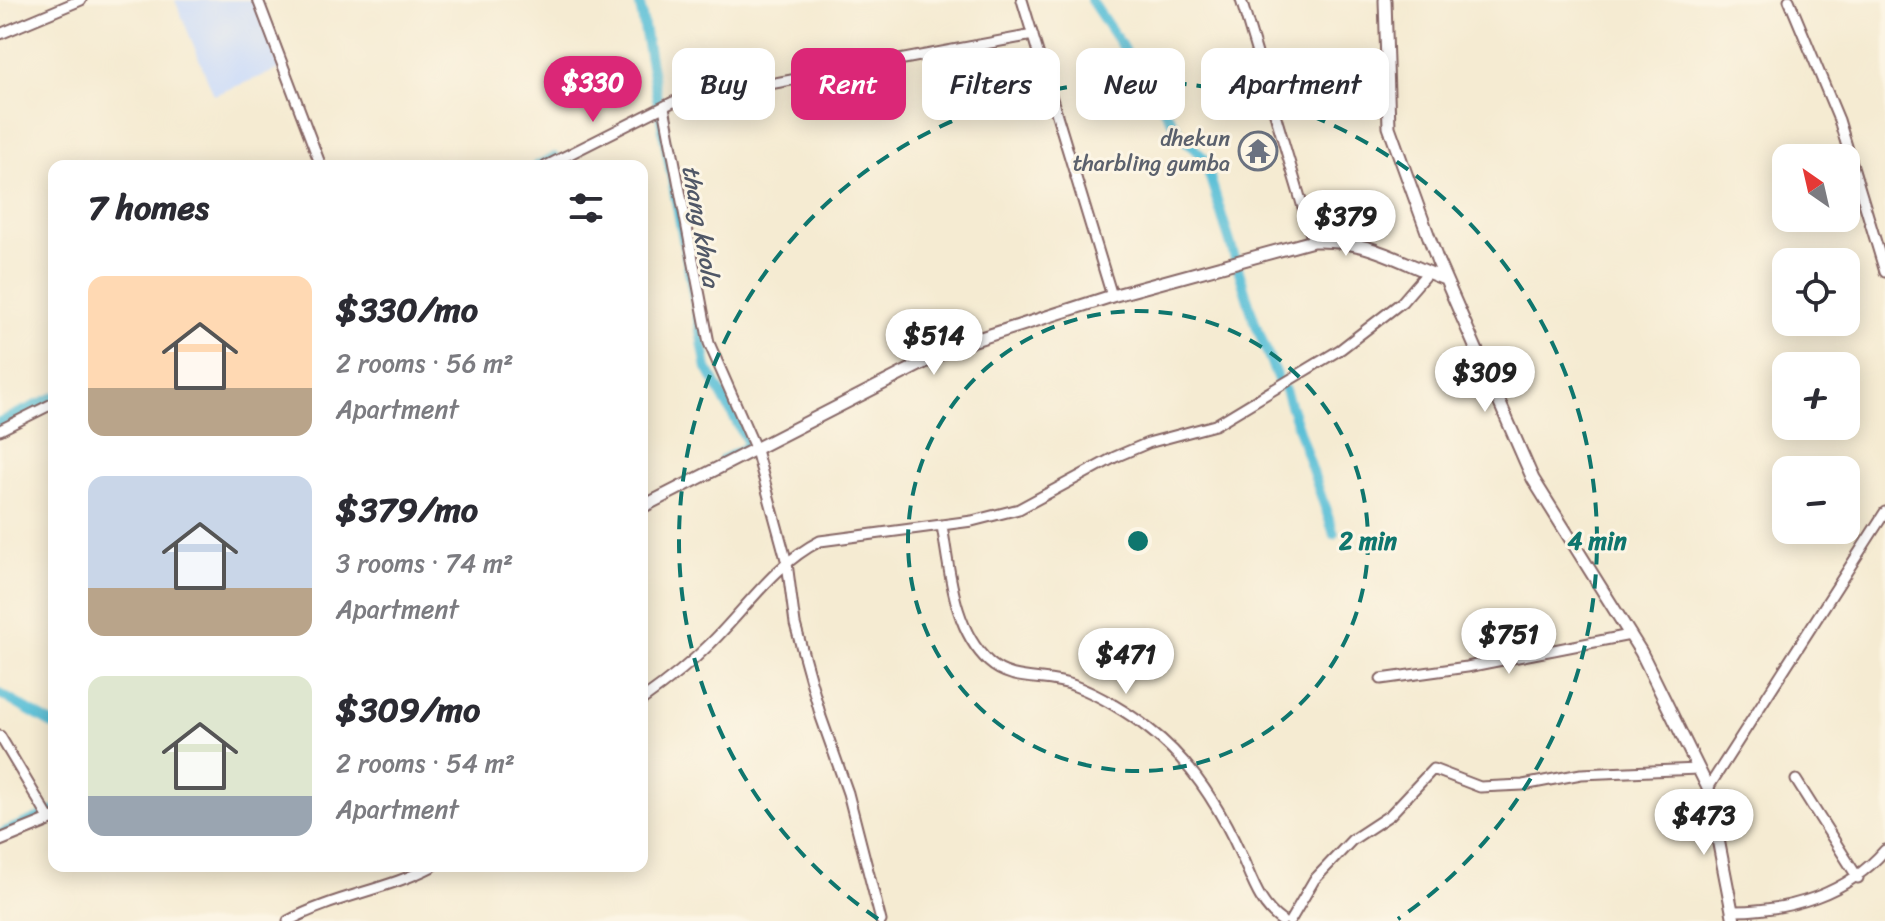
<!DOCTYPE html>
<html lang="en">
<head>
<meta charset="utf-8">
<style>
	:root { --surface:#fff; --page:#f2f2f3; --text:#2b2b33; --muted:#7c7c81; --accent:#db2777 }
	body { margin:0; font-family:Sriracha,sans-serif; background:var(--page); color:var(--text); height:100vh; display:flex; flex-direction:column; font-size:30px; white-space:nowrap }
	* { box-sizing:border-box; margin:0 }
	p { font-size:26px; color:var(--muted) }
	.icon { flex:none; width:44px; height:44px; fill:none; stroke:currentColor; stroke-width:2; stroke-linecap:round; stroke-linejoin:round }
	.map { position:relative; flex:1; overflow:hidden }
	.sheet { position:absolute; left:48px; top:160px; width:600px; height:712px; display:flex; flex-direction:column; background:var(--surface); border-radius:16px; box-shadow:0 4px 20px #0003 }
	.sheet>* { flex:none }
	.top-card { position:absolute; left:672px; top:48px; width:760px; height:72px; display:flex; gap:16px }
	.needle { width:52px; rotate:326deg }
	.controls { position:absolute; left:1772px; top:144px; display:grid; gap:16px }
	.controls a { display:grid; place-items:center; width:88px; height:88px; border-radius:16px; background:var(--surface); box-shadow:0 4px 20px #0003; font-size:40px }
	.price { position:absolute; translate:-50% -68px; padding:0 18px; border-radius:28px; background:#fff; color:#222; font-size:26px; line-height:52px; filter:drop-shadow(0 2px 4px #0008) }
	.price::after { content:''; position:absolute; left:50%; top:48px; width:24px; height:18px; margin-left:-12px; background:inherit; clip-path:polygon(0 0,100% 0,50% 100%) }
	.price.on { background:var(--accent); color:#fff }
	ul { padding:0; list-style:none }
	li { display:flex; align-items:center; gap:24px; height:200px; padding:0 40px }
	li span { display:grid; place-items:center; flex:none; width:224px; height:160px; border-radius:16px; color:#555 }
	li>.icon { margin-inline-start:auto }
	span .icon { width:96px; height:96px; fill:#fffc; stroke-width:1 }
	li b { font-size:34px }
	h2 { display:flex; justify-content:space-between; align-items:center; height:96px; padding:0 40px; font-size:34px }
	.chip { padding:0 28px; border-radius:16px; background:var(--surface); box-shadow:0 4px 20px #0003; font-size:28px; line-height:72px }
	.chip.on { background:var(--accent); color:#fff }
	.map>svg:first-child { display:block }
	.built { fill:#cbdbf9 }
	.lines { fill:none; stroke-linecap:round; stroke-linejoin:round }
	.canal { stroke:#5abfd7; stroke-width:10 }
	.minor-casing { stroke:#866665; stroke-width:13 }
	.tertiary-casing { stroke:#866665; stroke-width:15 }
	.minor { stroke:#fff; stroke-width:9 }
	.tertiary { stroke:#fff; stroke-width:11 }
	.ring { fill:none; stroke:#0f766e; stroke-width:4; stroke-dasharray:14 10 }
	.labels { text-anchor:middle; stroke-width:6; stroke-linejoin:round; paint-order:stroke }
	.worship-label { font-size:22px; fill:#5b616d; stroke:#fcf5e5; text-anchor:end }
	.water-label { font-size:24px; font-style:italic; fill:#505767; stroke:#fcf5e5 }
	.centre { fill:#0f766e; stroke:#fcf5e5; stroke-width:4 }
	.ring-label { font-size:24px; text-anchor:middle; font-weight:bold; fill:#0f766e; stroke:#fcf5e5; stroke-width:6; stroke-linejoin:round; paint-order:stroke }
</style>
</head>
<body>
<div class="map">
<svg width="1885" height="921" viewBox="0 0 1885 921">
	<rect width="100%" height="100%" fill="#fcf5e5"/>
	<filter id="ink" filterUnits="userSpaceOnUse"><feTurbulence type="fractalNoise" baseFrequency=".0125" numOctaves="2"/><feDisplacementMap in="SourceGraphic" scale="16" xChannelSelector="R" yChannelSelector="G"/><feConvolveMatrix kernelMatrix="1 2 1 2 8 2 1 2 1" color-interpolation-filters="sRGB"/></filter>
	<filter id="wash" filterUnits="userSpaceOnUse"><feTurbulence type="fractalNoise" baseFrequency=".006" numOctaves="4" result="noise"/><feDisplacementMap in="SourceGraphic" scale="32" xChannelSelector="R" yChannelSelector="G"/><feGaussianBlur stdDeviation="1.8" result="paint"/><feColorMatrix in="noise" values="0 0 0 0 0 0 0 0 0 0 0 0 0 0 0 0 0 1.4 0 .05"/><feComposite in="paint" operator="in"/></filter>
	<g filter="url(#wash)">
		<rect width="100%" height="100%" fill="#f5ebd2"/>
		<path class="built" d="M175,0H256L280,69L214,95Z"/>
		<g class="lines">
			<path class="canal" d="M639,0L707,368L752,450
				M1091,0L1184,139L1204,158L1254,320L1278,380
				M536,166L555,157
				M1285,390L1334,534
				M0,422L54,397
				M723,460L749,446
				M0,694L54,725
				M0,834L54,811"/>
		</g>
	</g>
	<g filter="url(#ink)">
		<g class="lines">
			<g class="minor-casing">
				<path id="minor" d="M258,0L321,166
					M1022,0L1112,296
					M1241,0L1313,241
					M1789,0L1839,120L1885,272
					M0,34L81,0
					M664,107L709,343L756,450L787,563L795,624L821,717L848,793L881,921
					M546,166L673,102L1033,35
					M0,430L54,403
					M942,526C950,571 953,629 989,662C1013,684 1047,674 1075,686C1099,695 1129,713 1149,729C1190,760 1220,808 1241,855C1252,879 1259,905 1282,921
					M1381,679L1467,667L1630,635
					M642,700C666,683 689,665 710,644C747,608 773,565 820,541L972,521L1019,509L1115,457L1148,443L1215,425L1341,349L1402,302L1428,272
					M0,736L50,820
					M1796,780L1858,878
					M1708,788L1885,512
					M1733,911C1790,911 1847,894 1885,850
					M288,921C334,896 387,890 433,866
					M1290,921L1314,880L1352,840L1390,815L1433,769L1480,787L1523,785L1581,774L1698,769"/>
			</g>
			<g class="tertiary-casing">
				<path id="tertiary" d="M1385,0L1389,127L1438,262L1533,479L1641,652L1708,788L1734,921
					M642,507L956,346L1112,296L1313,241C1367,239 1397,261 1445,279
					M0,840L54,818"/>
			</g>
			<use href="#minor" class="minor"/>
			<use href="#tertiary" class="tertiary"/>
		</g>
	</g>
	<g class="ring">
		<circle cx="1138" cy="541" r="230"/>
		<path d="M878 919A459 459 0 1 1 1398 919"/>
	</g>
	<defs>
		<g id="temple-ring" transform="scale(2)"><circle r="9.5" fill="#fcf5e5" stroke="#6b7280" stroke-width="1.5"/><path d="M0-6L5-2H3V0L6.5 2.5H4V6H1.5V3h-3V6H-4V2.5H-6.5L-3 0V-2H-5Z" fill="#6b7280"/></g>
	</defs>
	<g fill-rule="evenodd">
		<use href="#temple-ring" x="1258" y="151"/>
	</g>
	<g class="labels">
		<g class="worship-label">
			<text x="1230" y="146">dhekun<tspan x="1230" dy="25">tharbling gumba</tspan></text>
		</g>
		<g class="water-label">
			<text transform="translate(701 226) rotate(80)" y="8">thang khola</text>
		</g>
	</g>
	<circle cx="1138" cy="541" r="12" class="centre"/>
	<g class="ring-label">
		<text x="1368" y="549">2 min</text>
		<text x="1597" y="549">4 min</text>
	</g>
</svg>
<div class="controls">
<a><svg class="needle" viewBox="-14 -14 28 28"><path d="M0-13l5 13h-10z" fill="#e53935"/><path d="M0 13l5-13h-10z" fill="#7c7c81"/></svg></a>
<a><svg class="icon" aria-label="locate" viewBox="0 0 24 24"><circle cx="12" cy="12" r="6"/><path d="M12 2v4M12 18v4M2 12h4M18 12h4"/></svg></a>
<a>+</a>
<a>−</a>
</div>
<b class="price on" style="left:593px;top:124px">$330</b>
<b class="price" style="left:1346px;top:258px">$379</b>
<b class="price" style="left:934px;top:377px">$514</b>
<b class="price" style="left:1485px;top:414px">$309</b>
<b class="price" style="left:1509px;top:676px">$751</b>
<b class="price" style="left:1126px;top:696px">$471</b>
<b class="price" style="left:1704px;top:857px">$473</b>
<div class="top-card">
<a class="chip">Buy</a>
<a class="chip on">Rent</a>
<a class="chip">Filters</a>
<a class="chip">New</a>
<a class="chip">Apartment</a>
</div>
<section class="sheet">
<h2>7 homes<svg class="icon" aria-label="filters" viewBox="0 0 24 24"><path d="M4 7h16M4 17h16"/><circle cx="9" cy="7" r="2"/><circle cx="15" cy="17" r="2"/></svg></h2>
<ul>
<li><span style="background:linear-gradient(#ffd9b3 70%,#b9a48a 0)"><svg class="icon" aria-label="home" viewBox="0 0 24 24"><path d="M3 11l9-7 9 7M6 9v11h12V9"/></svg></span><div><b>$330/mo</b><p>2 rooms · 56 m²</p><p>Apartment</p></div></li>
<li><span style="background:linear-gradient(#c9d6e8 70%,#b9a48a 0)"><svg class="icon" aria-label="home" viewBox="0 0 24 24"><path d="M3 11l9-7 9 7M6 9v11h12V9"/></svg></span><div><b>$379/mo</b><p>3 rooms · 74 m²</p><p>Apartment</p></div></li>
<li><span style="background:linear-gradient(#dfe7d0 75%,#9aa5b1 0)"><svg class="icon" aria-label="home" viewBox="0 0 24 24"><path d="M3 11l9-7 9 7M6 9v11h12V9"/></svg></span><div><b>$309/mo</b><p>2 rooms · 54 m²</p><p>Apartment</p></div></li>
</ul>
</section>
</div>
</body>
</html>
